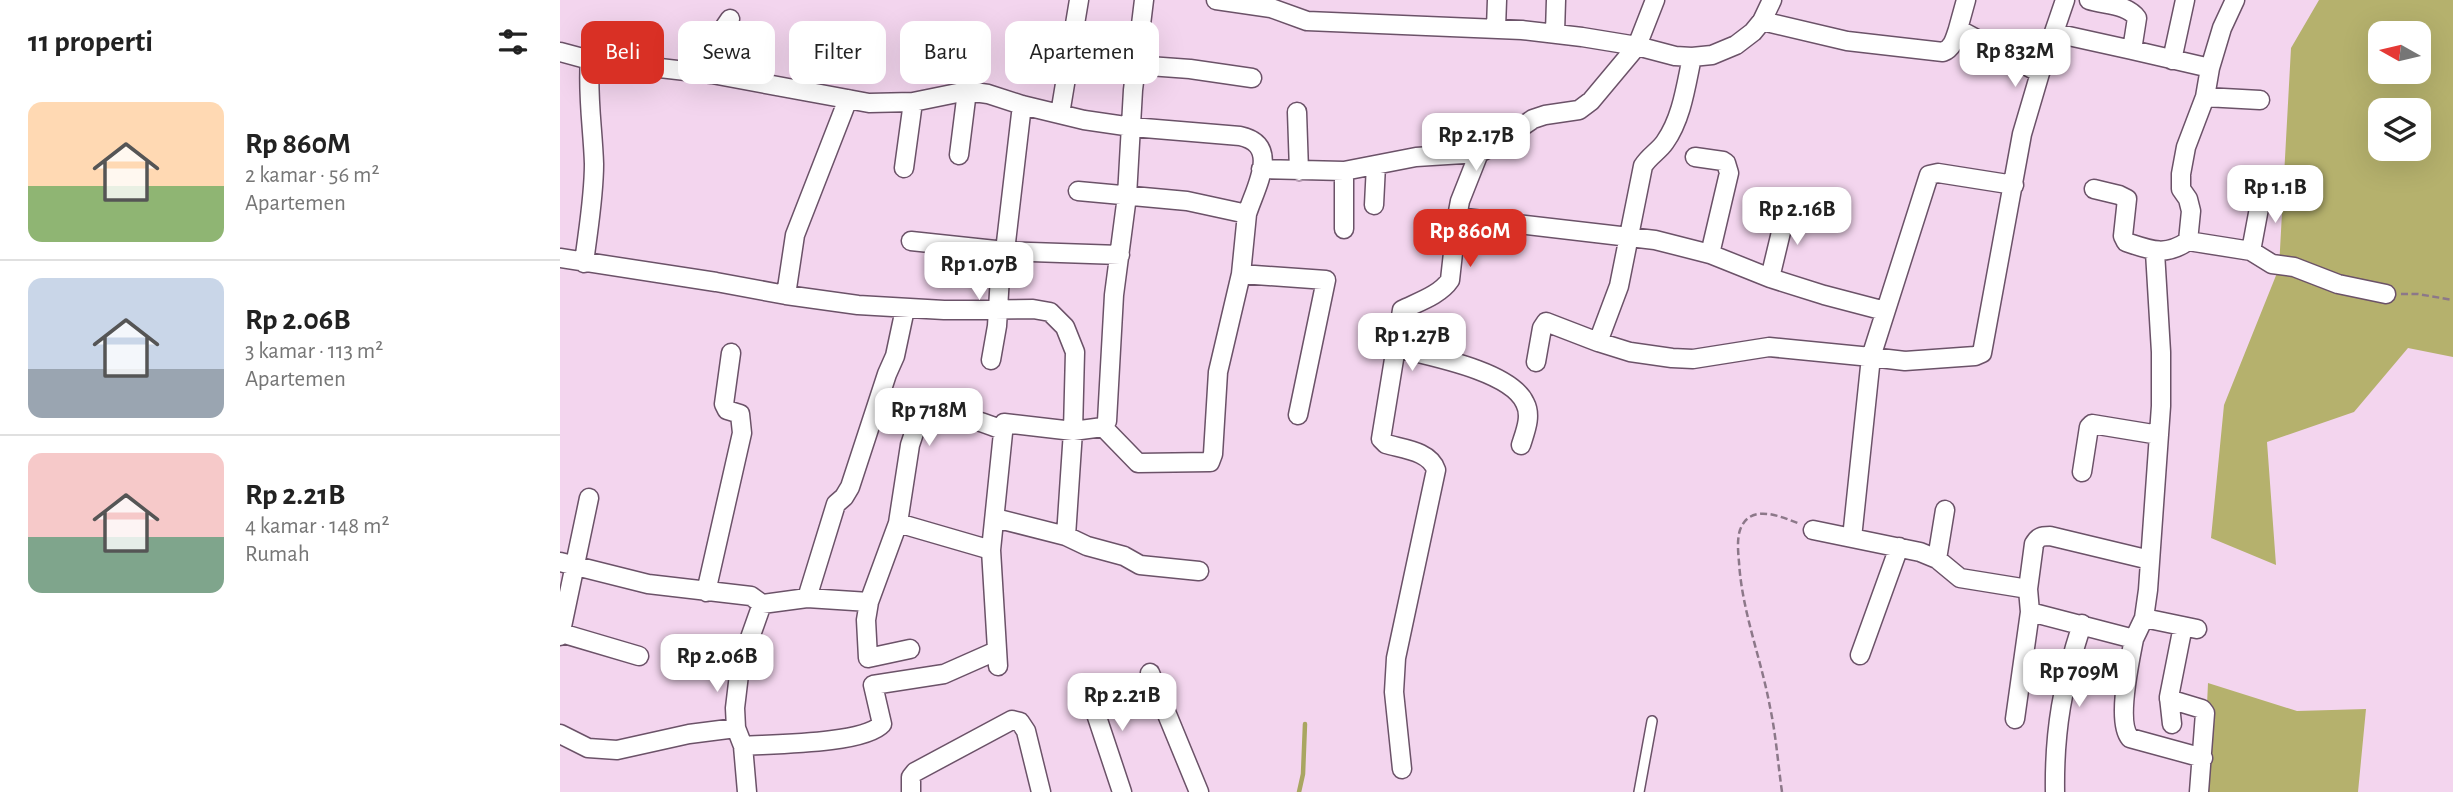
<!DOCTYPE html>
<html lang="id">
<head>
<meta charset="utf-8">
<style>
	:root { --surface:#fff; --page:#f6f6f6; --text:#222; --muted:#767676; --line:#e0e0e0; --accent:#d93025 }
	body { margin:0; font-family:"Alegreya Sans",sans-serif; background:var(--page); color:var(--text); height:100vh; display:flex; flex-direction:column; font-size:26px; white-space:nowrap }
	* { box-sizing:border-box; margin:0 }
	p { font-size:23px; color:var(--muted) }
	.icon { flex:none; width:38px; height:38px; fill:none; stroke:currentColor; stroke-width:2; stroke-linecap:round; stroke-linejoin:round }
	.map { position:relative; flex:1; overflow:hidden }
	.panel { display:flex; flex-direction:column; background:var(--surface); width:560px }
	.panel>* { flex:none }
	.guide { position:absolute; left:21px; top:21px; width:665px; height:63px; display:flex; gap:14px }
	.needle { width:46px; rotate:278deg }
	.controls { position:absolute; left:1808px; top:21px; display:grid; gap:14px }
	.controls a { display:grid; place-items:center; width:63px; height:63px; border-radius:14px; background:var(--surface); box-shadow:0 7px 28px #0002; font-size:35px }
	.price { position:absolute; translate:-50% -60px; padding:0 16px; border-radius:14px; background:#fff; color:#222; font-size:23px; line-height:46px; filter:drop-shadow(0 2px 4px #0008) }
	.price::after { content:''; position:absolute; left:50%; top:42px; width:21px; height:16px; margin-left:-10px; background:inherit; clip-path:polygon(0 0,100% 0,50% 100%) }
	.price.selected { background:var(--accent); color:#fff }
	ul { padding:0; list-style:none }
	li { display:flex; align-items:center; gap:21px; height:175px; padding:0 28px }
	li+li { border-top:2px solid var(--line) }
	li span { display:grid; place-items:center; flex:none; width:196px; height:140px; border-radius:14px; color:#555 }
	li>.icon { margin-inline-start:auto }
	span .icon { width:84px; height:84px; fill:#fffc; stroke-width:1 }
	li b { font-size:30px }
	h2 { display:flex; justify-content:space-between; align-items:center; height:84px; padding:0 28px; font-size:30px }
	.tag { padding:0 24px; border-radius:14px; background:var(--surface); box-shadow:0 7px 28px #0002; font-size:24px; line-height:63px }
	.tag.selected { background:var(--accent); color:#fff }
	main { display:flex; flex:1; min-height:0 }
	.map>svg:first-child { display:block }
	.forest { fill:#b5b16d; fill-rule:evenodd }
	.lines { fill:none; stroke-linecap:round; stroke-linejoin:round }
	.stream { stroke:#a9a661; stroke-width:4.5 }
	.service-casing { stroke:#6b5268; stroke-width:12 }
	.minor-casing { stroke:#6b5268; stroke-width:21 }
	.path { stroke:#8c7889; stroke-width:2.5; stroke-dasharray:7 3.5; stroke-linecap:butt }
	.service { stroke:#fff; stroke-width:9 }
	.minor { stroke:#fff; stroke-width:18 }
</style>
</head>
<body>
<main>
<section class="panel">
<h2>11 properti<svg class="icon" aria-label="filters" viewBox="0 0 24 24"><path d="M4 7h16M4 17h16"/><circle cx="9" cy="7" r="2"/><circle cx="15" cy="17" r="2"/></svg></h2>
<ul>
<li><span style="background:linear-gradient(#ffd9b3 60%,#8fb573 0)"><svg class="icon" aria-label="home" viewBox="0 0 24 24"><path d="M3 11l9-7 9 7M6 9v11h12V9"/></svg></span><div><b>Rp 860M</b><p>2 kamar · 56 m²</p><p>Apartemen</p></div></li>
<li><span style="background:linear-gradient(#c9d6e8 65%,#9aa5b1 0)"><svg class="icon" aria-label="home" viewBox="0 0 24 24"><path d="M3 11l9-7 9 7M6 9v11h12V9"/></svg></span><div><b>Rp 2.06B</b><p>3 kamar · 113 m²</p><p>Apartemen</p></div></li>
<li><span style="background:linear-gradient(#f6c9c9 60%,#7fa58c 0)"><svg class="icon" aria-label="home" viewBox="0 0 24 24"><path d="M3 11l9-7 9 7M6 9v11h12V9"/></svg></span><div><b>Rp 2.21B</b><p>4 kamar · 148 m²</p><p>Rumah</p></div></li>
</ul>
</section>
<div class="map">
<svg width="1893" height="792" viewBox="0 0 1893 792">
	<rect width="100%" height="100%" fill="#f3d5ee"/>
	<path class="forest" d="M1759,0H1893V357L1848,348L1794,412L1707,442L1716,565L1651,538L1664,405L1719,268L1731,48ZM1820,33H1858V72H1820ZM1820,110H1858V149H1820Z
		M1648,683L1737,711L1806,709L1798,792H1643Z"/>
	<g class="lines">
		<path class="stream" d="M739,792L743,774L745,724"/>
		<g class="service-casing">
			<path id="service" d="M1079,792L1092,721"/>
		</g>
		<g class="minor-casing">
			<path id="minor" d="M656,0L711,8L747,21L962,30L1022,37L1077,46L1115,56L1132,57L1152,55L1176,45L1193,32L1202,21L1212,0
				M1406,0L1398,29L1480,73
				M1529,0C1544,5 1567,4 1577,18L1572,50L1650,68L1645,97L1626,147L1621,174V189L1628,199L1631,211L1628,241C1605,257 1590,250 1566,242L1563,236L1567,199L1559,195L1534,189
				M1202,21L1287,41L1383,52C1393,48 1395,38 1398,29
				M936,28L937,0
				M995,33L996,0
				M1495,33L1572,50
				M0,52L30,60L152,74L309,103L353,102L407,91L428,94L462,105L524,120L572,127L680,136C721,145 696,186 687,214L627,201L518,191
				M1612,60L1625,0
				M575,65L630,69L692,78
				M1650,68L1662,28L1675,0
				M152,74L159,35L170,19
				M1645,97L1700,100
				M737,112L739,171
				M500,114L519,0
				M919,153L900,201L897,217L1095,240L1150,254L1210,278L1264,295L1325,311
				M399,155L407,91
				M1135,157L1163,161L1166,163L1169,173L1150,254
				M344,168L353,102
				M701,169L784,171L856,157L919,153L935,145L973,119L985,115L1019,110L1031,101L1077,46L1095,0
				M784,171V229
				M814,205L816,165
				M351,241L445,251L560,255
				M1628,241L1691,251L1712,264L1734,267L1778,284L1826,294
				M1691,251L1702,192
				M0,258L156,282L226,295L298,305L384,310L473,309L490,312L505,327L515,352L513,431L506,536
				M24,263C28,230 34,197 34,164C33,130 27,94 30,60
				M681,274L766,280L738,415
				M1210,278L1227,207
				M226,295L235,235L288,99
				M1038,342L1059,286L1083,166C1089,156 1099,151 1105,142C1122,118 1126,85 1132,57
				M837,348C869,356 951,371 965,403C972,416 965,432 961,445
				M431,360L437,326L440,276L445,251L462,105
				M976,362L982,328L986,322L1038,342L1070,352L1112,358L1133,359L1209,347L1311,357L1369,175L1378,173L1454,185
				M543,427L578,463L650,462L653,454L658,372L681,274L687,214
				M1522,472L1529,427L1532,424L1599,435
				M435,518L506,536L527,546L564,556L580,565L639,571
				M338,523L350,445L360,415C384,409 420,421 442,430
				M1253,530L1360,552L1377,559L1400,578L1468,589
				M1292,538L1311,357L1345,361L1415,356L1422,353L1462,134L1480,73L1505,0
				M1377,559L1385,510
				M0,562L88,584L191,596L202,604L247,598L309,602L338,523L431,550
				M146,592L182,433L180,414L167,410L164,404L171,353
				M247,598L276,504L284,497L290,487L327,374L335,356L345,309
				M309,602L306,620L308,658L350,649
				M1470,612L1574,639L1584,618L1588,590L1601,406V352L1595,252
				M1584,618L1637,629
				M1,633L79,656
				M0,636L29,498
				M1574,639C1570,660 1556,722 1570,738L1643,758
				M1300,655L1339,547
				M438,666L431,550L444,423L513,431L543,427L547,421L554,295L567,196L573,90L584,0
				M590,673L639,792
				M527,687L562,792
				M1609,699L1642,709L1645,713L1639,792
				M1455,719L1470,612L1468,589L1474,544C1478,537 1481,536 1490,536L1590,560
				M1612,724L1609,697L1623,626
				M0,734L28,748L57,750L129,734L176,728
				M183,746C213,744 304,744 322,724L313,685L384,674L436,651
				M842,769L834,692L836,658L876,470C870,451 843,449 826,444L821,439L842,310C858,302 880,295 890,280L897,217
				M187,792L183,746L176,728L175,708L180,666L202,604
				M351,792V777L355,772L452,720L460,722L466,731L481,792
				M1495,792C1494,729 1503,683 1522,624"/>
		</g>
		<path class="path" d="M1841,294H1858L1893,300
			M1222,792C1218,764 1216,735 1210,707C1201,658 1182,612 1179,562C1178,552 1177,539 1180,530C1190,502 1222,517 1240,524"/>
		<use href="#service" class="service"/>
		<use href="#minor" class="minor"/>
	</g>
</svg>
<div class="controls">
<a><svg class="needle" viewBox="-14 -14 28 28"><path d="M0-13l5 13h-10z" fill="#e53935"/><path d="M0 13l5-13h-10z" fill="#767676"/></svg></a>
<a><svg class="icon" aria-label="layers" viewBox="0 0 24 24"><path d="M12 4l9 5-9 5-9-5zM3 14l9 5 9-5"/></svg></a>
</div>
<b class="price" style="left:1455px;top:89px">Rp 832M</b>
<b class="price" style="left:916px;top:173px">Rp 2.17B</b>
<b class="price" style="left:1715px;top:225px">Rp 1.1B</b>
<b class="price" style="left:1237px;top:247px">Rp 2.16B</b>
<b class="price selected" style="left:910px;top:269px">Rp 860M</b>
<b class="price" style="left:419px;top:302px">Rp 1.07B</b>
<b class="price" style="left:852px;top:373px">Rp 1.27B</b>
<b class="price" style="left:369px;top:448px">Rp 718M</b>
<b class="price" style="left:157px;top:694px">Rp 2.06B</b>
<b class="price" style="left:1519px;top:709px">Rp 709M</b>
<b class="price" style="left:562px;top:733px">Rp 2.21B</b>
<div class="guide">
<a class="tag selected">Beli</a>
<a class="tag">Sewa</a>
<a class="tag">Filter</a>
<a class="tag">Baru</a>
<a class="tag">Apartemen</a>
</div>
</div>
</main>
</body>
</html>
